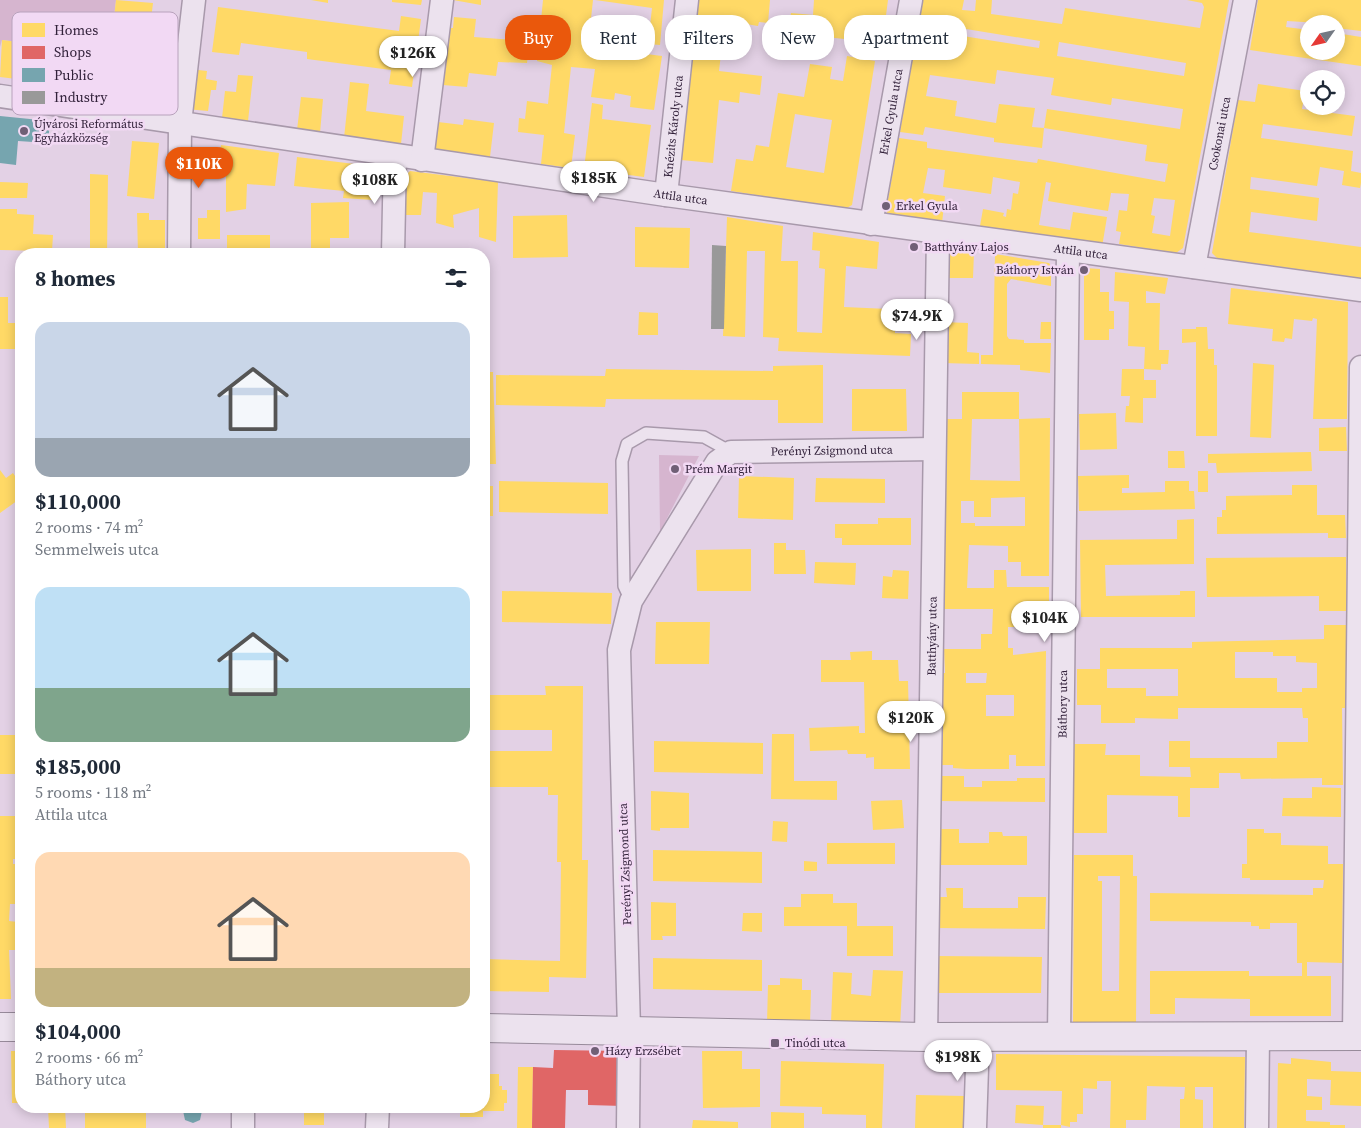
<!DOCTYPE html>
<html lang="en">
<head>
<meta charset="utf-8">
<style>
	:root { --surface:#fff; --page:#f6f6f7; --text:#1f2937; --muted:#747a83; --accent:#ea580c }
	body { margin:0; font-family:"Source Serif 4",serif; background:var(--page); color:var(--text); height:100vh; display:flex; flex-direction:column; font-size:19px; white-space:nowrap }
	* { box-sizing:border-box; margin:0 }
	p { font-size:16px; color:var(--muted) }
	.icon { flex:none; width:28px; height:28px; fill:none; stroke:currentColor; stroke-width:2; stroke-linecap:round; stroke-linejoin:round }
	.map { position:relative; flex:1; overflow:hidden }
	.details { position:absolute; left:15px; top:248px; width:475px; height:865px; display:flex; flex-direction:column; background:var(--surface); border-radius:20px; box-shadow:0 2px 12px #0003 }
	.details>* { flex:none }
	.banner { position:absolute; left:505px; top:15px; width:475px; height:45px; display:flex; gap:10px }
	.needle { width:32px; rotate:236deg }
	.buttons { position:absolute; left:1300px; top:15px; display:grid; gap:10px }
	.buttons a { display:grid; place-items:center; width:45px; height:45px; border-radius:50%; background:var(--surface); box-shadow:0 2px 12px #0003; font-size:25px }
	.price { position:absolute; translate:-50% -42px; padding:0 11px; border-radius:18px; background:#fff; color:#222; font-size:16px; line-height:32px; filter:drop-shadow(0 1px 2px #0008) }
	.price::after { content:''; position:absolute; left:50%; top:30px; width:15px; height:11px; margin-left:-8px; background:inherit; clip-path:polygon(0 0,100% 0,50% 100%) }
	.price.selected { background:var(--accent); color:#fff }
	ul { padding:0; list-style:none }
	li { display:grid; align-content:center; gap:10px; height:265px; padding:0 20px }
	li span { display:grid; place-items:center; height:155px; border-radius:15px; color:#555 }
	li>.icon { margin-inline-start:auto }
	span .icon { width:90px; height:90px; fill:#fffc; stroke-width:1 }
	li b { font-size:21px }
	h2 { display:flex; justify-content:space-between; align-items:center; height:60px; padding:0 20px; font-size:21px }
	.pill { padding:0 18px; border-radius:20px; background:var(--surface); box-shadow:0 2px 12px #0003; font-size:18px; line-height:45px }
	.pill.selected { background:var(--accent); color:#fff }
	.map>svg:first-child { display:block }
	.green { fill:#d6b5cf }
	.homes { fill:#ffd966; fill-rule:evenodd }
	.shops { fill:#e06666 }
	.public { fill:#76a5af }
	.industry { fill:#999 }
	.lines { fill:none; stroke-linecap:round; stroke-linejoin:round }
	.lane-casing { stroke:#a899ab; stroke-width:14 }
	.street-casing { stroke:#a899ab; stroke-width:25 }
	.secondary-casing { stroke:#978a9a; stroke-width:30 }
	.lane { stroke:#ece2ee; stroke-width:11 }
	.street { stroke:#ece2ee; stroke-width:22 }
	.secondary { stroke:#ece2ee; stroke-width:28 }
	.poi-dot { fill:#705f76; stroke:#f2d9f4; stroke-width:2 }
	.labels { text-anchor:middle; stroke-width:5; stroke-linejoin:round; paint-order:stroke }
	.street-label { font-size:12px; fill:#32213a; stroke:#f2d9f4 }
	.poi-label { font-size:12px; fill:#32213a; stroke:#f2d9f4; text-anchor:start }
	.key { fill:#f2d9f4; stroke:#b8a2bc; stroke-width:1 }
	.key-label { font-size:14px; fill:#32213a }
</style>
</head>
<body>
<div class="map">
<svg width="1361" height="1128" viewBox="0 0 1361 1128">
	<rect width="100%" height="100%" fill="#e3d1e5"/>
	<path class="green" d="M0,0H116L110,53L2,40L0,47Z
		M659,455L699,456L660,532Z"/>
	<path class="homes" d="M116,0L153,3L142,94L0,77L2,40L110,53Z
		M311,0H328V3Z
		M392,0H422L421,5L392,2Z
		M453,0H481V5Z
		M543,0H593L590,28L601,29L600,48L662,56L654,110L630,107L631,96L615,93L614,100L591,97L595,69L571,67L564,133L575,135L571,168L541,164L544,135L518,132L519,118L525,119L527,101L548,104L552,65L537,61Z
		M595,0H664L660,45L648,44L652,8Z
		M698,0H770L768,23L759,22L758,26L746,24V27L727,25L725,39L694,36Z
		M814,0H888L885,23L856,20L854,40L788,33L791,13L813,15Z
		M922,0H964L962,10L975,11L976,0H992L991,14L1062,24L1065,8L1200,28L1204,7L1202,3L1187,0H1229L1183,248L1176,253L1119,244L1121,232L1116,231L1119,210L1127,211L1129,194L1111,193L1108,211L1048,201L1051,183L1046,182L1039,225L1070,230L1073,212L1107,217L1102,247L1068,239L1026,232L1025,235L980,226L983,209L1004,213L1003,216L1006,217L1007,209L1011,210L1013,193L1018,194L1020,182L993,177L991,194L943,187L945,170L928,168L923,193L945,196L942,223L889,216L886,211L899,138L927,142V148L1037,163L1038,159L1165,182L1168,164L1145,161L1147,145L1044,128L1042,148L994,142V138L925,127L923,135L900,132ZM966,29L1040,41L1039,48L950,34L951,30L966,32ZM1059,42L1186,63L1184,76L1057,56ZM997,70L1054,78L1051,95L1111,105L1112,98L1183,109L1180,129L1047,109L1044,128L1032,127L1035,108L999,104L996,123L955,116L957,101L926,96L930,75L995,84ZM1154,198L1175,200L1170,236L1152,233L1155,216L1151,215Z
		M1258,0H1361V31L1336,28V24L1287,21L1286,27L1309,30V51H1336V33L1361,37V66L1250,50Z
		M218,7L399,31L401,16L421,19L412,87L389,84L391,70L307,59V52L241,43L239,55L212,52Z
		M454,17L476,19L474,37L512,40L511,45L529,47L527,63L498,62L496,76L469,73L467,87L443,85L448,28H453Z
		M693,51L721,54L719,71L762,76L760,95L740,92L739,103L719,100L713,163L681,160Z
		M847,56L875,61L852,205L845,209L731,191L736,159L753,161L756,145L769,147L778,93L804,97L810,64L832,67L830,79L843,81ZM795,114L832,120L824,173L786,167Z
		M190,69L207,71L206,79L217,81L216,90H211L208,111L186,109Z
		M238,75L253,76L248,121L222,118L225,91L236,92Z
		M350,82L369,84L366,111L404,116L401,144L344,138Z
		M1258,84L1305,91L1302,109L1355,116L1352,136L1263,124L1261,138L1353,151L1351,171L1361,173V183L1360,188L1342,185L1344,171L1320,167L1317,186L1251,177L1250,189L1319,198L1317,221L1251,212L1249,232L1361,247V278L1217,258L1212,253L1238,100L1255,102Z
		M301,97L323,99L320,133L297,130Z
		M592,103L603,105L602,119L651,125L644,177L584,169Z
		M464,119L494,123L490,157L435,151L438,122L463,125Z
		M132,141L159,143L154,199L127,196Z
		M221,145L279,153L275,186L247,184L246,209L226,212V176H217Z
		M297,157L371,166L374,170L373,200L343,198L344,191L294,186Z
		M410,171L498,182L496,242L479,237V208L453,215L454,228L436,223L437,193L423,192L421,215H405L404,177Z
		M90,174L108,175L107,254H90Z
		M0,182L28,183L27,198H0Z
		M349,202V238H330V249H339V254H285V250L311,249V203Z
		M0,209H17V214L34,215L33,234L53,235L52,251L0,250Z
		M207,210H220V239H198V218H207Z
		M137,213H149V220H165V254H138Z
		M567,215L568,257L513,258V216Z
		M727,217L783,226L781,261H798L797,332L822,333L825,269L819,268L820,251L812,250L813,232L879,242L877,269L846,266L844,307L911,310V325H895V333L911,334L910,356L778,351L779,338L763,337L765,251H747L745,337L723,336Z
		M635,227L690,228L689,268L635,267Z
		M227,235H270V254H227Z
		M946,248L974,252L973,278H943Z
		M343,250H373V254H343Z
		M995,254L1049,263L1051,266V286L1011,279L1007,284V336L1009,339L1024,340V343H1051L1050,373L1020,370V365L981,364V355H993Z
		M1084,268L1100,269V292H1109V311H1114V329H1109V340H1084Z
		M1115,272L1168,278L1165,294L1146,291V303H1160L1159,350H1169L1168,364H1161V370L1144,369L1145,347L1128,346L1129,302L1114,301Z
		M1231,288L1348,302L1347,419H1313L1317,319L1313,318L1312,321L1294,319L1292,339L1285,338L1284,342L1272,341L1273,329L1228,324Z
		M0,297H8V323H21V349H0Z
		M639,312L658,313V335H638Z
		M942,322L968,323L967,352L979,353V364L942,363Z
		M1041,322H1051V339H1040Z
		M1196,327H1207L1208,349H1214V365H1217V436H1196V342L1182,343V329H1196Z
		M1253,363L1274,365L1271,438L1250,437Z
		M823,365V423H778V400L606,399L605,407L496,405V375L605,376L606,369L773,371V366Z
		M1122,369H1144V380H1156V398H1143V423L1125,422L1126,406H1129L1130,396H1121Z
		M484,372H493L496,464H484Z
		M852,389H906L907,431H852Z
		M962,392H1019V419H972L970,480L1020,481L1019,419L1050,418L1049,576H1021V562H1008V546L969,545L967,588H994V570H1006L1007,587H1049V611L1016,610V627H1008V648H1013V655L1046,651L1045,766H1016V755H1009V769H966L953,768V765H937V673H945L944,649H981V634H992L993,609H938L941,419H962ZM1025,497V526H975V523H961V501H974V517H991V498ZM966,673H987L986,683H966ZM986,695H1014V716H986Z
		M1116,413L1117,449L1080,450L1079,414Z
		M1346,427L1347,451H1319V428Z
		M1168,451H1184L1185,468H1168Z
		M1311,452L1312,471L1217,473L1216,463H1208V454Z
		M0,470L6,478L13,473L21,485V498L0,513Z
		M1198,471H1208V492H1198Z
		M1129,475V488H1122V493L1165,492V481H1189V491H1194L1195,509L1079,511L1078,476Z
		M739,476L794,478L793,520L738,518Z
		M816,478L885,479V503L815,502Z
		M499,481L608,483V514L499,512Z
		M1292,485H1317V515H1345L1346,538H1328V533L1217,534V517H1222V510H1226V496L1292,495Z
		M484,486H493V516H484Z
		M878,518H911V545H842V538H835V524H878Z
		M1194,519V564L1105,565L1106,596L1180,595V591H1195V617H1081L1080,540L1177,539V520Z
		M774,543H786V550H805L806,574H774Z
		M751,549V591H697L696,550Z
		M484,555H490V627H484Z
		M1346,557L1347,611H1319V596L1207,597L1206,558Z
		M815,562L856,563L855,585L814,583Z
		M893,570L909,571L908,599L882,598L883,576L892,577Z
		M502,591L612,593L611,624L502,622Z
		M656,622H710L709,664H655Z
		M1324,625H1346L1347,708H1342L1343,785H1322V778L1241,779L1240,773H1219V788H1190V817H1178V796L1107,795V833H1074V744H1106L1105,755H1140V776L1191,777L1190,767H1169V741H1190V758H1277V742H1308V718H1303L1302,708H1178V719L1135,718V723H1101V705H1077V669H1100V648H1192V642L1324,639ZM1235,652H1273V656H1296V662L1317,663V688H1302V692H1277V678H1235ZM1107,669H1178V696H1146V688H1107Z
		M872,651V660H898L899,681H908L910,769H874V757L866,758V754H848L847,750L810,751L809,728L859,726V733H865L864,682H821V660H851L850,652Z
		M545,686H583L582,860H588L586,978L549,977V992L484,991V959L560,961L561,862H557L558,795H548V787H487V769H484V751H552V730H490V695H546Z
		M772,734H794V781H837V800L771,799Z
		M0,735H21V774H0Z
		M654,741L763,743V774L654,772Z
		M939,776H964V787H982V781H1017V778H1045V802L939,801Z
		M1312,787L1341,788V817L1282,816L1283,798H1312Z
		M651,791L689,793V828H660V831L651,830Z
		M902,800L904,828L873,830L871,801Z
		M0,816H19V859H13V864H21V904H10L9,921L18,922V950H9L11,999H0Z
		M773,821L788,822L787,842L772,841Z
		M937,829H959V843H989V832H1002L1003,836H1027V865H937Z
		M1247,829H1264V833H1281V845L1328,846V864H1343L1342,963L1307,962V976H1331V1016H1250V999L1175,998V1014H1150V971H1249V976H1302V963H1297V923H1270V929H1259V926H1251V922L1150,921V893L1313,895V888H1323L1324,880H1250V878H1242V864H1247Z
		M827,843H895V864H827Z
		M653,850L762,852V883L653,881Z
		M1074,855H1133V876H1137L1136,1025H1073ZM1098,876H1120L1119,991H1102V881H1098Z
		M804,861L817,862V871H804Z
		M946,888H963V908H1018V897H1046L1045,929L934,928V897H947Z
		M801,894H833V903H857V926H893V956H847V926H784V907H801Z
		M651,902L676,903V936H662L663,940H651Z
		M743,913H762V932L742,931Z
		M937,956L1042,957L1041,993H937Z
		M653,958L762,960V991L653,989Z
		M873,970L903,971L900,1027L831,1023L833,972L852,973L851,994L871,996Z
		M780,978L802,979V990H811L810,1024L767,1023L768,985H780Z
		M11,1051H21V1103H12Z
		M702,1051H742V1069H760V1107L703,1108Z
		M996,1054L1245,1057L1244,1128H1213V1087H1195V1099L1203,1100V1128H1180V1099H1184L1185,1087L1147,1086L1146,1120H1126V1128H1110L1111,1081H1097V1089L1083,1088V1114H1077V1122H1070V1127L1061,1125L1062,1091L996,1090Z
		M1291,1058L1331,1062V1071L1361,1072V1106L1330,1105L1331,1080L1307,1079V1096L1322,1097V1110H1306V1121L1330,1122V1125H1345V1128H1277L1278,1063L1291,1064Z
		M781,1061L884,1064L882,1128H866V1115L822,1114V1107L780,1106Z
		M518,1067H533L532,1128H517Z
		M484,1074H499V1086H502V1090H507V1103H504V1111H483V1117H460V1106H484Z
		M916,1095L964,1096V1128H915Z
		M1016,1105L1044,1106L1043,1125L1015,1123Z
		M65,1106L66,1128H49L48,1107Z
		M85,1106H146V1128H85Z
		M304,1106H324V1125H304Z
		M428,1106H439V1109H428Z
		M771,1112L804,1113V1128H771Z
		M693,1120L738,1122V1128H692Z
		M1043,1125H1061V1128H1043Z"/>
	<path class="shops" d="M554,1050L624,1051L623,1106L588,1105V1090H566L565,1128H532L533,1067L553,1068Z"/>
	<path class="public" d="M0,116L50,121L48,143L18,141L16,165L0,163Z
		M182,1106H203L200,1120L193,1123L185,1120Z"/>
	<path class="industry" d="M712,245L726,246L724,329H711Z"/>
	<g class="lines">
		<g class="lane-casing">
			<path id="lane" d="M631,601L624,586L622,461L627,444L646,433L704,437L731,452"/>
		</g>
		<g class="street-casing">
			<g id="street">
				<path id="s1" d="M0,96L666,195L1361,290"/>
				<path d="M422,160L442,0"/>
				<path id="s2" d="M666,195L687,0"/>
				<path id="s3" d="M871,224L911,0"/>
				<path d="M179,254L180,123L194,0"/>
				<path d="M393,254L395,156"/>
				<path id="s4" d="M1194,267L1245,0"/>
				<path id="s5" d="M1059,1036L1068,251"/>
				<path d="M1354,1036L1361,367"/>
				<path id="s6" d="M926,1037L938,233"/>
				<path d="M243,1128V1106"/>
				<path d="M377,1128L378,1106"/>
				<path id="s7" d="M628,1128L629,1030L619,650L631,601L717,462L731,452L934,449"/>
				<path d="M975,1128L978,1038"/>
				<path d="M1257,1128L1258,1035"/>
			</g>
		</g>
		<g class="secondary-casing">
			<path id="secondary" d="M0,1027H21
				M484,1028L926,1037L1361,1036"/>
		</g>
		<use href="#lane" class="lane"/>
		<use href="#street" class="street"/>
		<use href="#secondary" class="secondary"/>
	</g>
	<g class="poi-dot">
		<circle cx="24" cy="131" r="5"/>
		<circle cx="886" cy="206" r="5"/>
		<circle cx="914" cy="247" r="5"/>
		<circle cx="1084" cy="270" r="5"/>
		<circle cx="675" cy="469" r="5"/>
		<rect x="770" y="1038" width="10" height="10" rx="2.5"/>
		<circle cx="595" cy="1051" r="5"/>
	</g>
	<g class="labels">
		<g class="street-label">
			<text dy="4" stroke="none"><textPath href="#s3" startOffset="114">Erkel Gyula utca</textPath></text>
			<text dy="4" stroke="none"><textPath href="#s2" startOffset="69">Knézits Károly utca</textPath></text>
			<text dy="4" stroke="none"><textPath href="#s4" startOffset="136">Csokonai utca</textPath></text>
			<text dy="4" stroke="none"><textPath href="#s1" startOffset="688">Attila utca</textPath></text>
			<text dy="4" stroke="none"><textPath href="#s1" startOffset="1092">Attila utca</textPath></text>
			<text dy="4" stroke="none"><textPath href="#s7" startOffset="810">Perényi Zsigmond utca</textPath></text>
			<text dy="4" stroke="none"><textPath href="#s6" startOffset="401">Batthyány utca</textPath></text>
			<text dy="4" stroke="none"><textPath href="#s5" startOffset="332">Báthory utca</textPath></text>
			<text transform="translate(625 864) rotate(-92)" y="4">Perényi Zsigmond utca</text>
		</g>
		<g class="poi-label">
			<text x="34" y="128">Újvárosi Református<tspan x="34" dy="14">Egyházközség</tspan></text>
			<text x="896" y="210">Erkel Gyula</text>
			<text x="924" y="251">Batthyány Lajos</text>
			<text x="1074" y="274" text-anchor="end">Báthory István</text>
			<text x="685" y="473">Prém Margit</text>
			<text x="785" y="1047">Tinódi utca</text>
			<text x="605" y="1055">Házy Erzsébet</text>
		</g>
	</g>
	<rect x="12" y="12" width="166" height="103" rx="8" class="key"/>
	<rect x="22" y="23" width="23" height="14" fill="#ffd966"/>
	<rect x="22" y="46" width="23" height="13" fill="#e06666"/>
	<rect x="22" y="68" width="23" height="14" fill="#76a5af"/>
	<rect x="22" y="91" width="23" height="13" fill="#999"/>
	<g class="key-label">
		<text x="54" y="35">Homes</text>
		<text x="54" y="57">Shops</text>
		<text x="54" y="80">Public</text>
		<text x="54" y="102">Industry</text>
	</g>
</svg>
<div class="buttons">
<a><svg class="needle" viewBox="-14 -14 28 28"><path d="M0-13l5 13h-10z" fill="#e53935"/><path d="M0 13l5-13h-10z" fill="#747a83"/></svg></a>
<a><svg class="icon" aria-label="locate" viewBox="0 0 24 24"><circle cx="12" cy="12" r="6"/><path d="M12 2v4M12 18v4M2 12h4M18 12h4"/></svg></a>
</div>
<b class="price" style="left:413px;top:78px">$126K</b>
<b class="price selected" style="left:199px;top:189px">$110K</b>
<b class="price" style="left:594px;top:203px">$185K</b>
<b class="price" style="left:375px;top:205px">$108K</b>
<b class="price" style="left:917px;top:341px">$74.9K</b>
<b class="price" style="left:1045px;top:643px">$104K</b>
<b class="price" style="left:911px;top:743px">$120K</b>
<b class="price" style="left:958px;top:1082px">$198K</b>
<div class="banner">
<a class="pill selected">Buy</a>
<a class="pill">Rent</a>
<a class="pill">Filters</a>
<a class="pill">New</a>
<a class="pill">Apartment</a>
</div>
<section class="details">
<h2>8 homes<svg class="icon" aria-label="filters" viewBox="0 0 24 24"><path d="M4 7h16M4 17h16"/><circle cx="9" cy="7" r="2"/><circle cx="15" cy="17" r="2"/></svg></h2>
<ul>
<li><span style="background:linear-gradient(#c9d6e8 75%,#9aa5b1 0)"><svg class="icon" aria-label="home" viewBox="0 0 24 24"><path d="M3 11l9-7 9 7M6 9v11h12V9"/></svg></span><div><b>$110,000</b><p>2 rooms · 74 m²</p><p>Semmelweis utca</p></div></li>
<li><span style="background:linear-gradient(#bfe0f5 65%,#7fa58c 0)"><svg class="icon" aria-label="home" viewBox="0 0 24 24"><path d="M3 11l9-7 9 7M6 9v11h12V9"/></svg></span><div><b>$185,000</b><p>5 rooms · 118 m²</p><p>Attila utca</p></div></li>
<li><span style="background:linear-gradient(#ffd9b3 75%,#c2b280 0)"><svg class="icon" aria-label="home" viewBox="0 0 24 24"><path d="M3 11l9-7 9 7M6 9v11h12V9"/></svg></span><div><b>$104,000</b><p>2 rooms · 66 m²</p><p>Báthory utca</p></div></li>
</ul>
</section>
</div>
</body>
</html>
